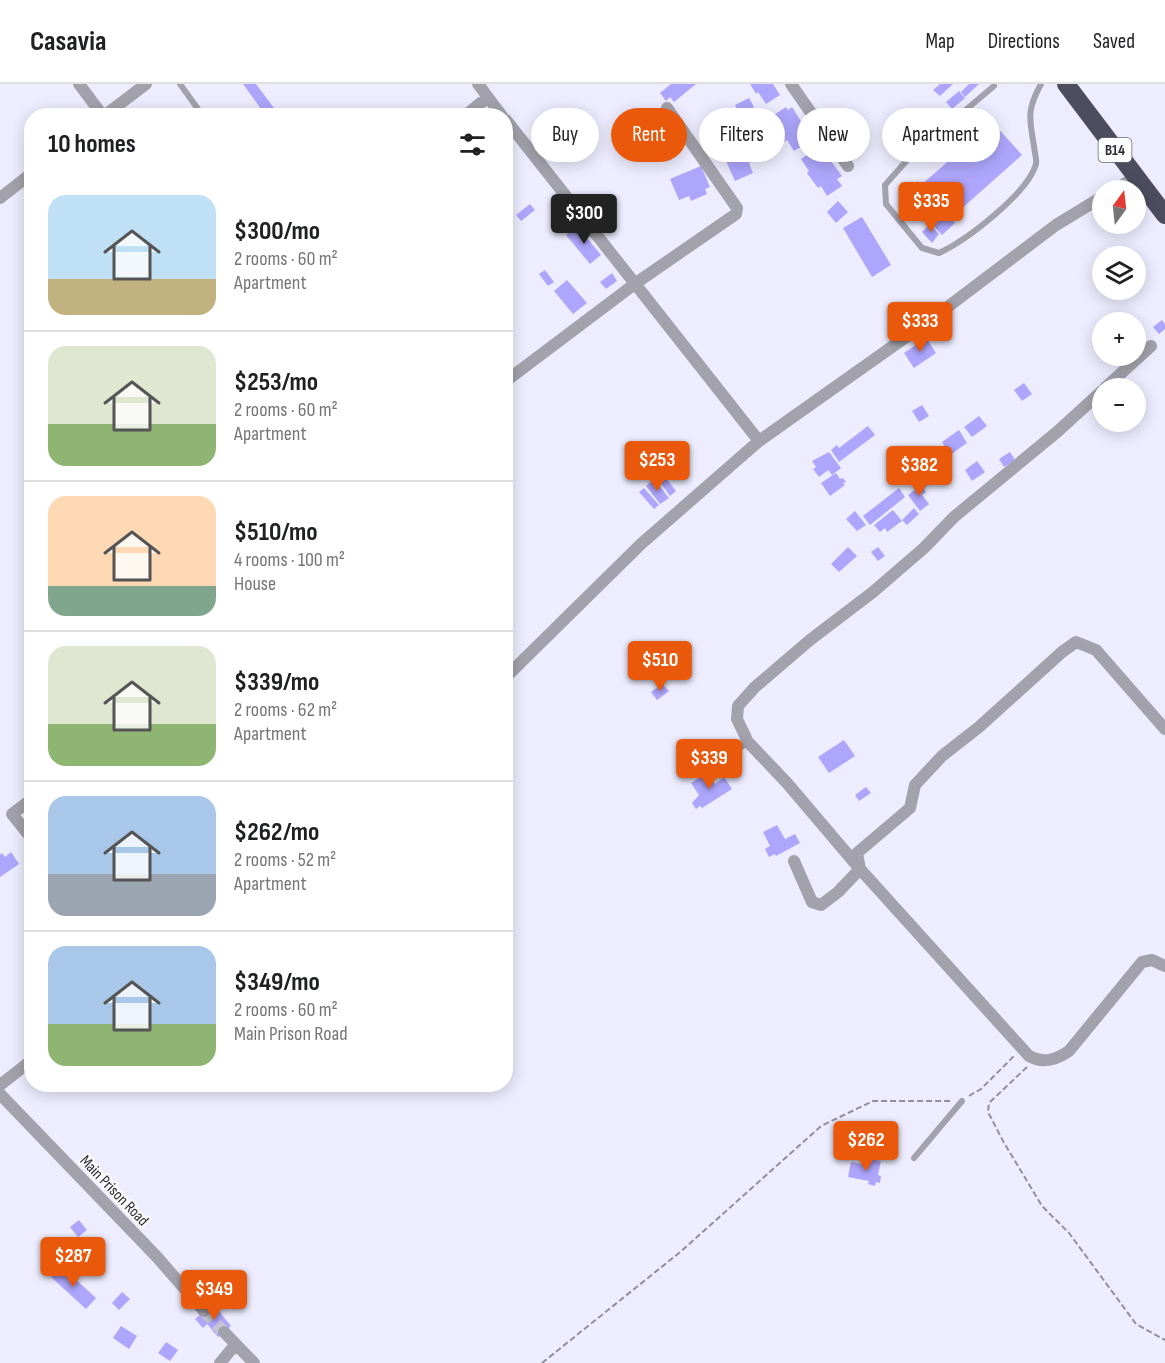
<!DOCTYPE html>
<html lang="en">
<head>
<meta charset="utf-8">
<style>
	:root { --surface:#fff; --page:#f2f2f2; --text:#202124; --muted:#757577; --line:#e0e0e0; --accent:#ea580c }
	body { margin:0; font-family:"Sofia Sans Condensed",sans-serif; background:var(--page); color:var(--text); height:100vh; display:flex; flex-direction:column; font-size:22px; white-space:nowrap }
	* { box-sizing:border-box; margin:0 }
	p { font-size:20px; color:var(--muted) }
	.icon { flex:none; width:33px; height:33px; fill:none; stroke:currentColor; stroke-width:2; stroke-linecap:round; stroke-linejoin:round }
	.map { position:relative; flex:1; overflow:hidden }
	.side { position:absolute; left:24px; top:24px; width:489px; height:984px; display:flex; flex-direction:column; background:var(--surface); border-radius:24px; box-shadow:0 3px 15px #0003 }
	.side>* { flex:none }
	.guide { position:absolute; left:531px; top:24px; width:543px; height:54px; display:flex; gap:12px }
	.needle { width:39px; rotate:15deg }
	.fabs { position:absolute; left:1092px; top:96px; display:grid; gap:12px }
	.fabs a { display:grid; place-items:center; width:54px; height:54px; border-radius:50%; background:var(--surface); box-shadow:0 3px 15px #0003; font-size:30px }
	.price { position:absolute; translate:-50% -51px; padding:0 14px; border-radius:6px; background:var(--accent); color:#fff; font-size:20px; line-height:39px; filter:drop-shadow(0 2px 3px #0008) }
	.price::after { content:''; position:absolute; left:50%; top:36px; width:18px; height:14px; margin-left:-9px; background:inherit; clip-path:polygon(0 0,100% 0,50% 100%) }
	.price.current { background:#222; color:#fff }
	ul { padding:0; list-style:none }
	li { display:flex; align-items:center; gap:18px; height:150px; padding:0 24px }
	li+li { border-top:2px solid var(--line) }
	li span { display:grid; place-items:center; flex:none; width:168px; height:120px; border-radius:18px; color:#555 }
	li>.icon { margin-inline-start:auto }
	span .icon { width:72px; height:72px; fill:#fffc; stroke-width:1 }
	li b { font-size:26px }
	h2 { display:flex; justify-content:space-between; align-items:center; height:72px; padding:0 24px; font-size:26px }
	.chip { padding:0 21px; border-radius:27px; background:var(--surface); box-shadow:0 3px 15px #0003; font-size:21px; line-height:54px }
	.chip.current { background:var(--accent); color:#fff }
	header { display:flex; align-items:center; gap:36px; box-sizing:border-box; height:84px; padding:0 30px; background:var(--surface); border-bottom:2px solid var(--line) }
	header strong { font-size:28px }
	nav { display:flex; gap:33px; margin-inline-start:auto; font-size:21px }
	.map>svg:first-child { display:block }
	.building { fill:#aea6fc }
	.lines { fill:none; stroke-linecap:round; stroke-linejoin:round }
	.street-tunnel { stroke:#c7c6d6; stroke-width:12; stroke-dasharray:12 6; stroke-linecap:butt }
	.path { stroke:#90909d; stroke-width:2; stroke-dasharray:6 3; stroke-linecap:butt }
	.lane { stroke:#a3a2ac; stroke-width:6 }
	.street { stroke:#a3a2ac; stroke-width:12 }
	.highway { stroke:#4e4d5f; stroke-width:18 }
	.labels { text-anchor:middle; stroke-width:4.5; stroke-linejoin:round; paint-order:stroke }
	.shield { fill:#fcfcfc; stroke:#6a6a6f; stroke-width:1.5 }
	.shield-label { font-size:15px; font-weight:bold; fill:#2b2b33 }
	.street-label { font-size:16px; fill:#2b2b33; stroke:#fcfcfc }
</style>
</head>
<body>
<header>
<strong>Casavia</strong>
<nav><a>Map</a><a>Directions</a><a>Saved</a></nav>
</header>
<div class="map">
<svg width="1165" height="1279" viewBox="0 0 1165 1279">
	<rect width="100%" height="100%" fill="#eeedff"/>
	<path class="building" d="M243,0H256L280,32H266Z
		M671,0H696L674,18L670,13L666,17L660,9Z
		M750,0H773L780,11L766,20L758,8L756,10Z
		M940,0H953L940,12L933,6Z
		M969,0H979L965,13L961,8Z
		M959,7L965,14L952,25L946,18Z
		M749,14L754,23L740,31L735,21Z
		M786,23L788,26L792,23L807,47L803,49L809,58L794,67L787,56L784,58L775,44L778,42L772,32Z
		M762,37L768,47L757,52L752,42Z
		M995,41L1022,71L951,134L955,139L942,151L927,134L922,138L914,129L918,125L905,109L918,97L921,101L984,46L987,49Z
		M740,58L743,65L747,63L753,77L749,79L753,89L735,97L721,66Z
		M817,64L822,71L825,69L842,92L837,95L842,102L827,112L821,102L818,104L807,89L809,87L801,75Z
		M701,82L710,103L705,105L707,110L691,117L689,112L679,116L670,95Z
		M838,117L848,128L836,139L827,128Z
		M530,120L535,126L521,137L516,131Z
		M862,133L891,181L872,193L843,144Z
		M930,140L939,150L932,159L922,148Z
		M577,142L601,171L590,180L566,151Z
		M545,186L554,198L548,202L539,190Z
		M612,189L617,197L606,205L600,198Z
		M567,196L587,219L573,230L554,207Z
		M1162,236L1165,240V245L1159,250L1153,243Z
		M926,254L936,269L914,284L904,269Z
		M1024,299L1032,310L1022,317L1014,306Z
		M922,321L929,332L919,338L912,327Z
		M979,332L987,342L972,353L964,343Z
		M868,342L875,351L839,378L831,366L837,361L839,364Z
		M959,346L967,359L950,371L942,358Z
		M829,368L841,384L832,391L828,386L819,393L813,385L816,383L812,377Z
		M1010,368L1015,376L1004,383L999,375Z
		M977,377L985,388L972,397L965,386Z
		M656,381L676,407L670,412L651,385Z
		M836,389L840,395L843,394L846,398L843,399L845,401L830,412L821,399Z
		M654,395L669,414L660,420L646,402Z
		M926,397L928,400L924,404L926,408L922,411L929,420L920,427L908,411Z
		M644,404L659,421L654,425L639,408Z
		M899,404L905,413L870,441L863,432Z
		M914,424L919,430L907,441L902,436Z
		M893,426L902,437L887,448L885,444L880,448L874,441Z
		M855,427L866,441L857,447L846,435Z
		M848,463L857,472L839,488L831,480Z
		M878,463L885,472L878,477L871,468Z
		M662,600L669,607L657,616L651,608Z
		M844,656L855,672L829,689L818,673Z
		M707,689L715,700L724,693L732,705L702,724L700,722L696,725L692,719L699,711L691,699Z
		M866,703L871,709L859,717L855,711Z
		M777,741L785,755L795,750L800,759L776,772L775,770L769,773L765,765L770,762L763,748Z
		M11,768L19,780L0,793V771L2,769L5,773Z
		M869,1075L881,1077L878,1091L881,1092L880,1099L876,1098L875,1102L868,1100L869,1097L848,1093L851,1078L868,1081Z
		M79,1136L87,1146L78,1153L70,1143Z
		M61,1182L96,1214L86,1225L51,1193Z
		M122,1208L130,1215L119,1226L112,1219Z
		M213,1220L231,1242L218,1253L207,1240L203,1244L195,1235Z
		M121,1242L137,1252L129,1265L113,1254Z
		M166,1258L178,1266L170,1277L158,1269Z"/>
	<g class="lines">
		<path class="street-tunnel" d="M204,1227L224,1248"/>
		<path class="path" d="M1027,983L989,1019L988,1028L1003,1057L1042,1122L1069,1149L1136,1240L1165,1256
			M969,1012L981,1005L1014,972
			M542,1279L679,1169L821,1042L873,1017H950"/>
		<path class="lane" d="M180,0L203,32
			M994,2L909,74L885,101L886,120L922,164L939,169C967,156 1028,109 1036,80C1037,74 1034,67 1034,62C1029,34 1027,25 1041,0
			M937,49L954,66
			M712,683L748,658
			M914,1074L962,1017"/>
		<path class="street" d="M79,0L103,32
			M478,0L502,32
			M791,0L848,82
			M104,32L146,0
			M465,32L488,13
			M506,36L759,357
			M1114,106L1136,93
			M0,114L32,89
			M506,297L636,199L736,130L737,124L667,24
			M1105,304L1151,262
			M1102,307L1057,348L954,433L924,464L873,508L810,556L755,603L738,622L737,635L748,658L787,699L860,785L1029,972C1043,980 1056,976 1069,967L1142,878L1152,876L1165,882
			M506,593L641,460L759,357L937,231L1056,141L1102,113
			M32,715L12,730L32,755
			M794,777L812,818L821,821L838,808L860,785L857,769L910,724L915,701L942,672L979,643L1062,568L1076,558L1096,566L1165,645
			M0,1001L32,976
			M0,1010L157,1173L204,1227
			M224,1248L254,1279
			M220,1279L235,1261"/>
		<path class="highway" d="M1066,0L1165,131"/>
	</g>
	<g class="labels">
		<rect class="shield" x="1098.5" y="54" width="33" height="24" rx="4.5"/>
		<g class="shield-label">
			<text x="1115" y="71">B14</text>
		</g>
		<g class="street-label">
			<text transform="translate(115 1106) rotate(46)" y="6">Main Prison Road</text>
		</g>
	</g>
</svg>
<div class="fabs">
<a><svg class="needle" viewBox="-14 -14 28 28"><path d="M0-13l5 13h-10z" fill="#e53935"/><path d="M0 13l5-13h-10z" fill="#757577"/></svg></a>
<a><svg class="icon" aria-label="layers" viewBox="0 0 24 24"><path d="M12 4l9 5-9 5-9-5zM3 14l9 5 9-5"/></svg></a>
<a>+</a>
<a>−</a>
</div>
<b class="price" style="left:931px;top:149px">$335</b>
<b class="price current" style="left:584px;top:161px">$300</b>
<b class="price" style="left:920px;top:269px">$333</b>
<b class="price" style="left:657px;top:408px">$253</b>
<b class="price" style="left:919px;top:413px">$382</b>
<b class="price" style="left:660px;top:608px">$510</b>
<b class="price" style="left:709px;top:706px">$339</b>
<b class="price" style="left:866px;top:1088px">$262</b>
<b class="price" style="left:73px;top:1204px">$287</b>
<b class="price" style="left:214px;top:1237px">$349</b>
<div class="guide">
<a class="chip">Buy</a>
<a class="chip current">Rent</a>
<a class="chip">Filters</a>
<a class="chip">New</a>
<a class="chip">Apartment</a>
</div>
<section class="side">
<h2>10 homes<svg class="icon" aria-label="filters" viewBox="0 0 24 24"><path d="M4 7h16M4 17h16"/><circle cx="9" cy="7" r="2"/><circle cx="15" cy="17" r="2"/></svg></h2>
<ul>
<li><span style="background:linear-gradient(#bfe0f5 70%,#c2b280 0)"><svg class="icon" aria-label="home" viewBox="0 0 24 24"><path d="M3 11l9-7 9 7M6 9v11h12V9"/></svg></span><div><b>$300/mo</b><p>2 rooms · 60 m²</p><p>Apartment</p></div></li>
<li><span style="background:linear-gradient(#dfe7d0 65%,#8fb573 0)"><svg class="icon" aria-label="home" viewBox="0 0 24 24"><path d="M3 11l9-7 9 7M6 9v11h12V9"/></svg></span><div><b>$253/mo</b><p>2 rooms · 60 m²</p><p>Apartment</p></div></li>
<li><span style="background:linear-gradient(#ffd9b3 75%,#7fa58c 0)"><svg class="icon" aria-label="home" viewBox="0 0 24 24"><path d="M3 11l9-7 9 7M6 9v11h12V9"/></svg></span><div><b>$510/mo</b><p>4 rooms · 100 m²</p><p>House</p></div></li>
<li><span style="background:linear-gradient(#dfe7d0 65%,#8fb573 0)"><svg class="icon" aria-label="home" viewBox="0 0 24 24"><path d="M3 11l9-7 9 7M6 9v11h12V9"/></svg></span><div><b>$339/mo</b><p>2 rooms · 62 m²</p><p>Apartment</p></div></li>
<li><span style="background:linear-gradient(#a9c7e8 65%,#9aa5b1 0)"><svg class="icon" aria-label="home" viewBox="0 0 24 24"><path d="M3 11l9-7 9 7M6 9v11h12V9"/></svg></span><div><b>$262/mo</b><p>2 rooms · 52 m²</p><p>Apartment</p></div></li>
<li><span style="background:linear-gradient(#a9c7e8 65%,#8fb573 0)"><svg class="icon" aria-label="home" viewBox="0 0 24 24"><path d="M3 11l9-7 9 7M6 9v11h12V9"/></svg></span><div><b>$349/mo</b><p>2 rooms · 60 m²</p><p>Main Prison Road</p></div></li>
</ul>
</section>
</div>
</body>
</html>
